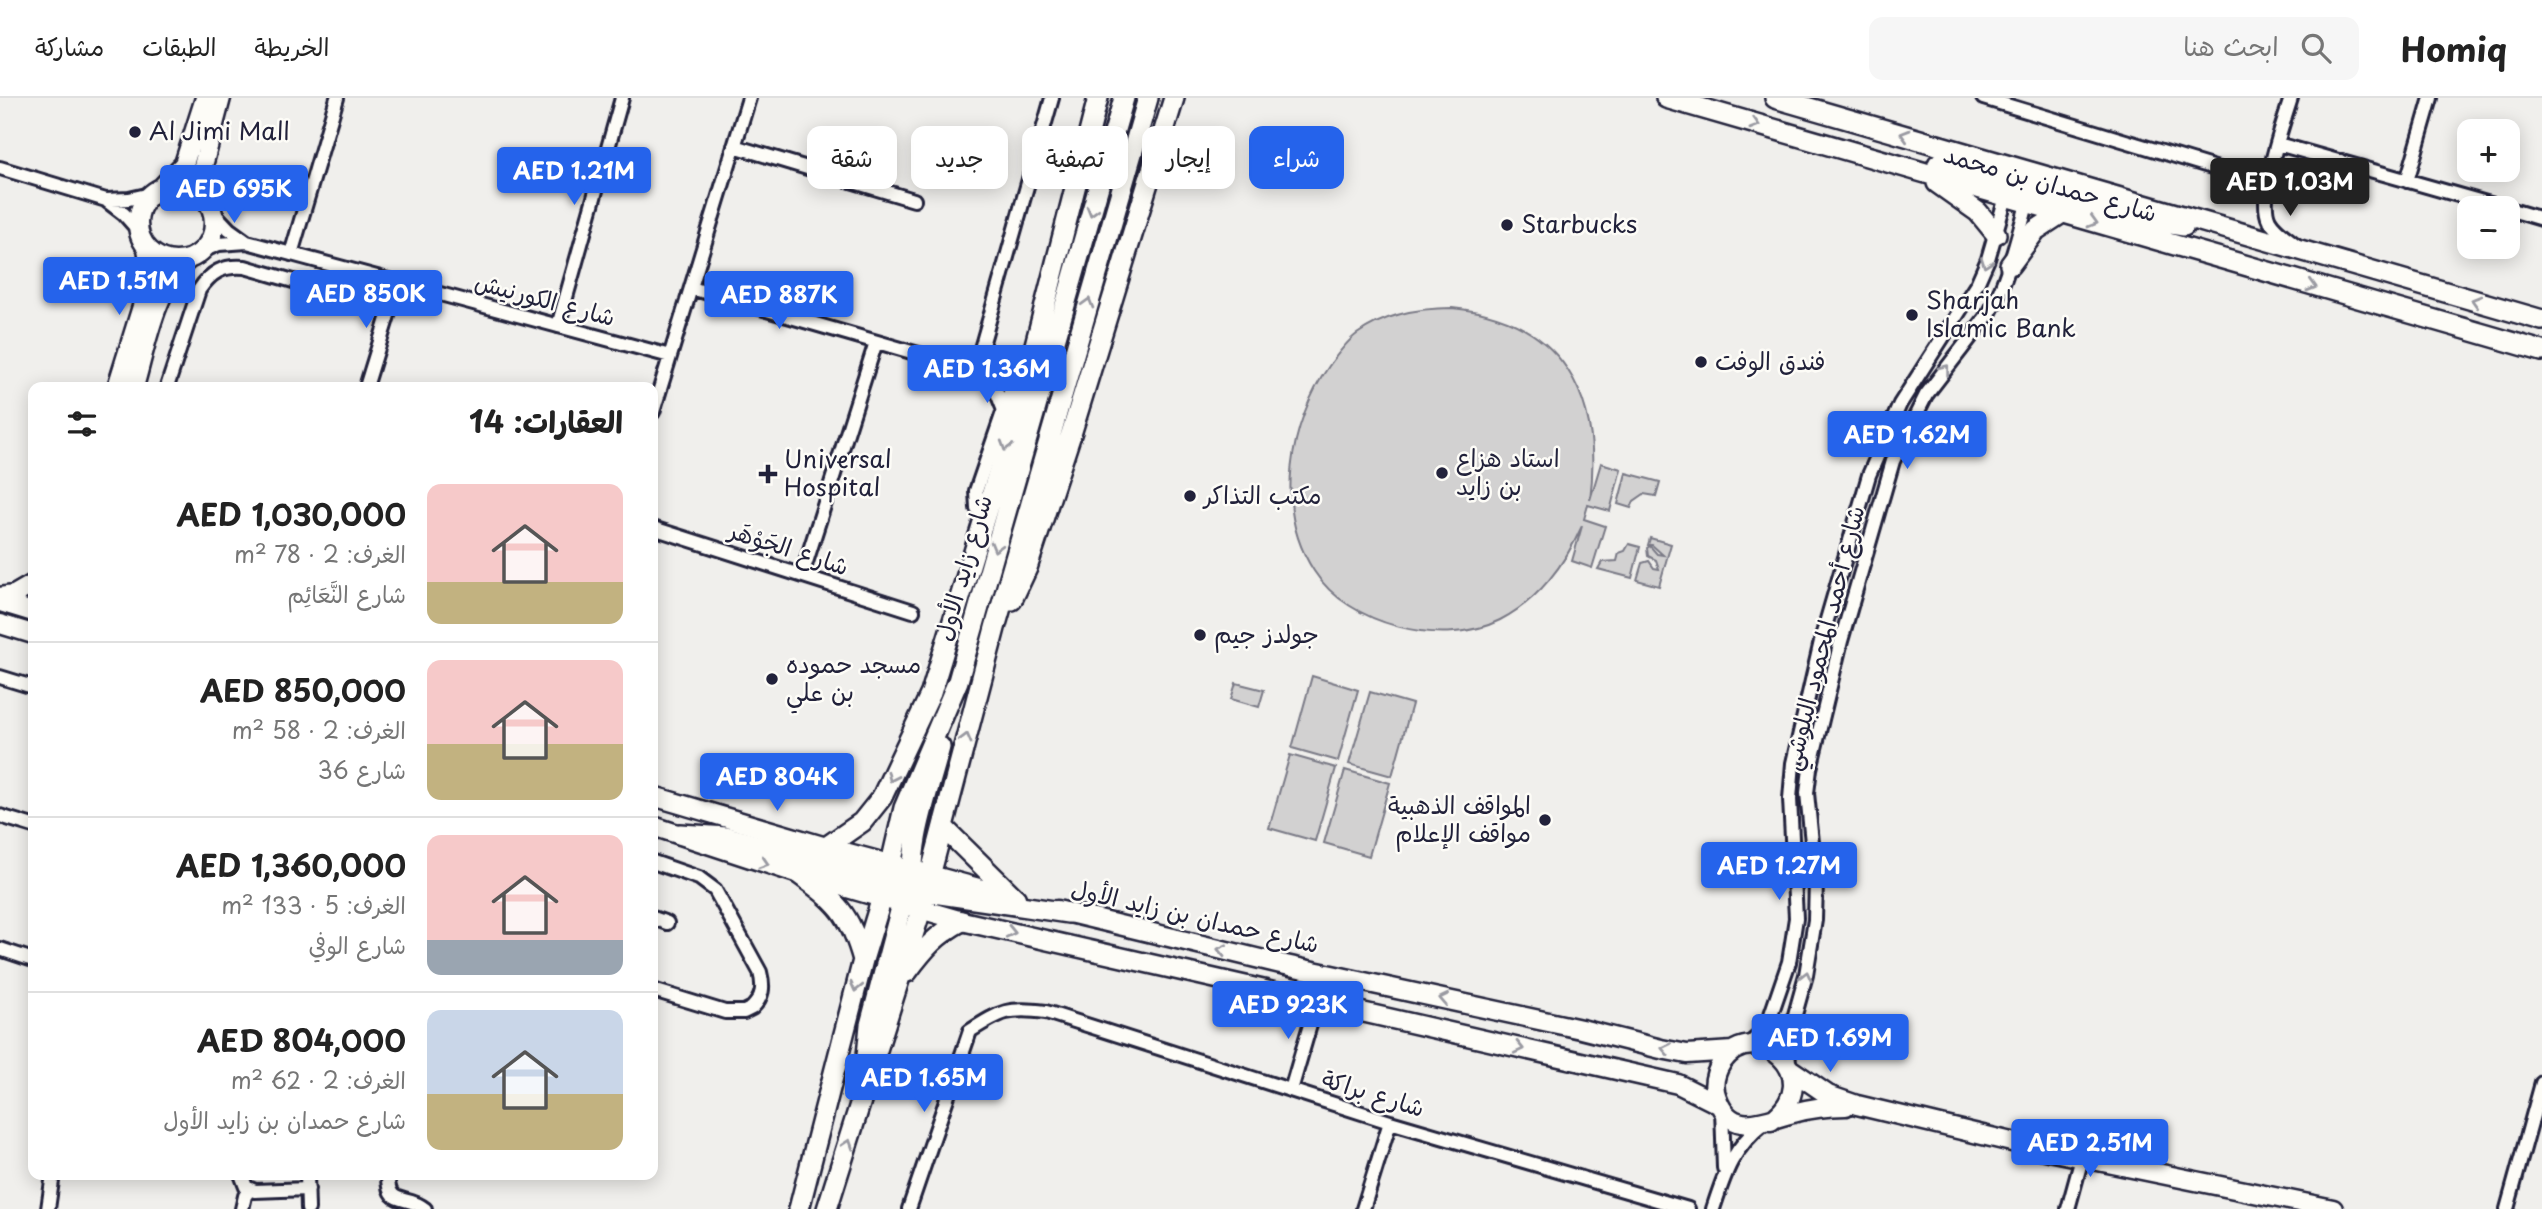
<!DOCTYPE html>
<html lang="ar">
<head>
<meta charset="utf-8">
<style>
	:root { --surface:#fff; --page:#f6f6f6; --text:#222; --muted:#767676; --line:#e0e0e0; --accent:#2563eb }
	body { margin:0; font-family:"Playpen Sans","Playpen Sans Arabic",sans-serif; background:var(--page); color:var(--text); direction:rtl; height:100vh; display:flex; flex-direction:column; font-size:26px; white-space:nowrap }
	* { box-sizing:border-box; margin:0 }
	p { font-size:23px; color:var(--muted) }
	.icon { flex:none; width:38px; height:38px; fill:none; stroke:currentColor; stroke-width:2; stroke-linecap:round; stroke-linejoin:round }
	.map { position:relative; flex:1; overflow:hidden; direction:ltr }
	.details { position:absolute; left:28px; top:284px; width:630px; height:798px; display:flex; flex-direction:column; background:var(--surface); border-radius:14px; box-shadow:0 4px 18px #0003; direction:rtl }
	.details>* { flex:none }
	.guide { position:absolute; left:679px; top:28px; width:665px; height:63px; direction:rtl; display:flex; gap:14px }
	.controls { position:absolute; left:2457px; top:21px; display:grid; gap:14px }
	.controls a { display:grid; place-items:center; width:63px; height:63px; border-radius:14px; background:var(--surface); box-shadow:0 4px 18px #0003; font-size:35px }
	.price { position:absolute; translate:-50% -60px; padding:0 16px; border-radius:7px; background:var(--accent); color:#fff; font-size:23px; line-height:46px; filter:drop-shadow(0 2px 4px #0008) }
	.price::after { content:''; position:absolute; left:50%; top:42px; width:21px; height:16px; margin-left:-10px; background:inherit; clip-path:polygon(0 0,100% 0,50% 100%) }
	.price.active { background:#222; color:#fff }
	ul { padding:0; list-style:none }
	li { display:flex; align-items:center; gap:21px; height:175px; padding:0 35px }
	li+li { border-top:2px solid var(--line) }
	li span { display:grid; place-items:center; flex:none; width:196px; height:140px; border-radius:14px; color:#555 }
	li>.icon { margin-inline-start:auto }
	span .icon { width:84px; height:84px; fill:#fffc; stroke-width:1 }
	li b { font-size:30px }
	h2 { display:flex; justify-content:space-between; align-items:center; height:84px; padding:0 35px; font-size:30px }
	.tag { padding:0 24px; border-radius:14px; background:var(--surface); box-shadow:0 4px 18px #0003; font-size:24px; line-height:63px }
	.tag.active { background:var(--accent); color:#fff }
	header { display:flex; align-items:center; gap:42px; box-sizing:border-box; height:98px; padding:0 35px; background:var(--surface); border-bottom:2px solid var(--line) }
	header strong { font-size:33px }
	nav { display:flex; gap:38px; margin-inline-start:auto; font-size:24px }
	.search { width:490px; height:63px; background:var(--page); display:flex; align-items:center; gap:18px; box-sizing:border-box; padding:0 24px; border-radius:14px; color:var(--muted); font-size:26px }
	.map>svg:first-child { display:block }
	.green { fill:#d2d1d1; stroke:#7a7a86; stroke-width:2 }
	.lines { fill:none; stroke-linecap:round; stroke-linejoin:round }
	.street-casing { stroke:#22223b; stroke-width:18 }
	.secondary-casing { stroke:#22223b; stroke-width:23 }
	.primary-casing { stroke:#22223b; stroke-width:24 }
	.street { stroke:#fdfcf7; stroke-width:12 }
	.secondary { stroke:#fdfcf7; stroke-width:18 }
	.primary { stroke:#fdfcf7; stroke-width:19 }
	.oneway { stroke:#9a9aa2 }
	.poi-dot { fill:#22223b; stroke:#fdfcf7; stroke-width:2.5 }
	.labels { text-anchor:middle; stroke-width:5; stroke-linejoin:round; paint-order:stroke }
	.poi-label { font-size:24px; fill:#22223b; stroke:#fdfcf7; text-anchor:start }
	.street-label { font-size:24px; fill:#22223b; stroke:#fdfcf7 }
</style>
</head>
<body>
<header>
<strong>Homiq</strong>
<div class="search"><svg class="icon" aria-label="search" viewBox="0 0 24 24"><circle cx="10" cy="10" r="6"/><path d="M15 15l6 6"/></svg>ابحث هنا</div>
<nav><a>الخريطة</a><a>الطبقات</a><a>مشاركة</a></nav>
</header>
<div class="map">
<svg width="2542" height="1111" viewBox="0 0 2542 1111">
	<rect width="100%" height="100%" fill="#f0efec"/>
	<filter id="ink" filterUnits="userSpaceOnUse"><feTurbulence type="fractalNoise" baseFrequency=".0143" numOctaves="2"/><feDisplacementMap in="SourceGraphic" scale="14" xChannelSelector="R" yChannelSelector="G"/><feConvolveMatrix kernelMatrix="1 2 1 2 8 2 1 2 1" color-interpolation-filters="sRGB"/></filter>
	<g filter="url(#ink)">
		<path class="green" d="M1452,210C1563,221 1603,299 1590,402L1601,365L1621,371L1610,413L1588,407L1584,421L1605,428L1592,470L1572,463L1582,428C1565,466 1538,503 1500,522C1443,551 1348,527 1314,473C1274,412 1289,325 1329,268C1337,257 1346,244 1357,236C1385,216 1418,210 1452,210Z
			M1626,375L1660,384L1656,398L1644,396L1634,403L1631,410L1618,406Z
			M1650,440L1671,446L1659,488L1637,482L1642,465L1649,463L1654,470L1659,471L1656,462L1648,458L1647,450L1650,448L1657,456L1663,457L1652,447H1648Z
			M1629,446L1640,449L1632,480L1598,471L1602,464L1617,463L1619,455L1625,453Z
			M1312,578L1358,592L1338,663L1292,650Z
			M1236,585L1264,592L1259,609L1231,601Z
			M1370,594L1412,606L1392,678L1349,666Z
			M1290,657L1336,670L1315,743L1269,730Z
			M1345,672L1390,685L1369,758L1324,745Z"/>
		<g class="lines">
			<g class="street-casing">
				<path id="street" d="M1983,0L2268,86
					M2291,0C2283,26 2257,99 2269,122C2275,133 2288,140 2297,148
					M2278,46L2504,110
					M734,48L914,102
					M0,70L106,102L129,101L151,96
					M2407,83L2431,0
					M107,103L124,116L139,133
					M2508,111L2542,121
					M214,115L229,131L247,144
					M202,153L219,146L247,144L670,258
					M291,156L337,0
					M691,190L984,275L1001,274L1020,263
					M558,228L622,0
					M975,272L1052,0
					M984,275L997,295L1003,310
					M167,289L199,192C211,174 223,167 245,169L390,211
					M366,289L398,185
					M653,314L749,0
					M984,421L977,410L976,393L1021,262
					M653,430L913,513
					M802,477L876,244
					M0,579L33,589
					M0,718L33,728
					M653,764L699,780L715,792L760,874C764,889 763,899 752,910L744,914H725L653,892
					M653,820L667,825
					M0,851L33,862
					M1747,948L1766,931L1789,864L1796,820L1790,701L1793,665L1822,539L1869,377L1900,306L1977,186L1988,161L2008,92
					M1789,968L1788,942L1806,877L1815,822L1816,784L1807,695L1810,671L1841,543L1893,363L1926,297L1990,214C2009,179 2018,138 2029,99
					M1291,992L1317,903
					M1722,1011L1724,1070
					M241,1076L246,1089L255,1093L308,1091
					M307,1076L308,1111
					M388,1076C387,1111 406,1095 425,1111
					M48,1111L53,1076
					M242,1111L245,1098L250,1091
					M909,1111L970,933C1001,913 1009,909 1046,914L1390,1024L1688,1111
					M1363,1111L1390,1024
					M1713,1111C1725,1074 1732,1051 1764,1025
					M2068,1111L2082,1060
					M2507,1111L2542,985"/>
			</g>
			<g class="secondary-casing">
				<path id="secondary" d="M138 125a38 38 0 1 1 76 0a38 38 0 1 1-76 0Z
					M162,89L184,66L205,0
					M207,102L203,68L221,0
					M117,289L149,186L150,169L147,150
					M134,289C146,248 155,188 189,161
					M0,499L14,497L33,486
					M0,504L33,514
					M0,526L33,536
					M653,698L826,749L1016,800
					M653,728L799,776L962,823L1678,986L1720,1007
					M1057,812L1281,866L1581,931L1661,951L1687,956L1733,953
					M1790,971L1828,997L1857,1007L2054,1054L2333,1111
					M1771,1023C1830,979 1755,917 1722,964C1715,975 1712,988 1717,1000C1731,1041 1765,1022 1793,1015C1811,1010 1828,1008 1846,1008"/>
			</g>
			<g class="primary-casing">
				<path id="primary" d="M1666,0L2542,253
					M1775,0L2542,222
					M1938,66L2010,85L2028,81
					M1937,85L1978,114L1996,136
					M2005,99L2012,91L2025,89L2153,123L2184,128
					M2010,167L2036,132L2062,115
					M1012,502L1027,470L1072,333L1174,0
					M943,729L1015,800
					M680,736L727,739L887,783L913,784L930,777
					M826,749L862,724L882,699L931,595L1024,290L1098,0
					M799,776C837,804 850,815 863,862
					M913,792L1068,815
					M915,794C906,750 929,693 940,649
					M907,874C925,850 936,837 962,823
					M867,958L870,927L902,806V792L894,774
					M799,1111L863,862L887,783L904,710L958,583L1124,0
					M827,1111L921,812L995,530L1148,0"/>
			</g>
			<use href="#street" class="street"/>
			<use href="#secondary" class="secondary"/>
			<use href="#primary" class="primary"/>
		</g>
		<defs><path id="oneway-chevron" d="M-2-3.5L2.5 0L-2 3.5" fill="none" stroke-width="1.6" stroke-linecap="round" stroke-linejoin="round" transform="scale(1.75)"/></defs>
		<g class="oneway">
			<use href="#oneway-chevron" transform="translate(1755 26) rotate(17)"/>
			<use href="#oneway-chevron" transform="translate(1905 37) rotate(-164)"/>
			<use href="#oneway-chevron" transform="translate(1092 113) rotate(106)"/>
			<use href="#oneway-chevron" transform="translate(2093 124) rotate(16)"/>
			<use href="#oneway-chevron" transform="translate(1986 165) rotate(110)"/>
			<use href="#oneway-chevron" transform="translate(2312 188) rotate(16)"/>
			<use href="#oneway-chevron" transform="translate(2476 203) rotate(-164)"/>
			<use href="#oneway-chevron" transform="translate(1088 205) rotate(-74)"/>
			<use href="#oneway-chevron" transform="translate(1945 271) rotate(-52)"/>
			<use href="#oneway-chevron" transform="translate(1006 348) rotate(107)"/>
			<use href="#oneway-chevron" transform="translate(996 449) rotate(106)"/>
			<use href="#oneway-chevron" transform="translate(966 640) rotate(-75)"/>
			<use href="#oneway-chevron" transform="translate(892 679) rotate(115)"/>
			<use href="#oneway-chevron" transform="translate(764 765) rotate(18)"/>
			<use href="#oneway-chevron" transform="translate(1011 834) rotate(13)"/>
			<use href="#oneway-chevron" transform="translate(1222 852) rotate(-167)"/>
			<use href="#oneway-chevron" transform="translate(1806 878) rotate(-76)"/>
			<use href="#oneway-chevron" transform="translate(856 889) rotate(104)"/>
			<use href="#oneway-chevron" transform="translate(1444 901) rotate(-168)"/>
			<use href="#oneway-chevron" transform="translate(1519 950) rotate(13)"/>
			<use href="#oneway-chevron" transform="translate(1666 951) rotate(-168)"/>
			<use href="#oneway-chevron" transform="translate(848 1046) rotate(-72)"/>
		</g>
	</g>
	<g class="poi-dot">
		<circle cx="135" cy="34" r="7"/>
		<circle cx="1507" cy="127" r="7"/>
		<circle cx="1912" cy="217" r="7"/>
		<circle cx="1701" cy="264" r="7"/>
		<circle cx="1442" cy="375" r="7"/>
		<path d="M764.5 365.5h7v7h7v7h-7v7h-7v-7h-7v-7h7z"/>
		<circle cx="1190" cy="398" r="7"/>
		<circle cx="1200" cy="537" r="7"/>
		<circle cx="772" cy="581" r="7"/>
		<circle cx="1545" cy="722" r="7"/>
	</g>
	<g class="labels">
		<g class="poi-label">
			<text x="149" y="42">Al Jimi Mall</text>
			<text x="1521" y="135">Starbucks</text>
			<text x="1926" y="211">Sharjah<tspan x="1926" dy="28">Islamic Bank</tspan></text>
			<text x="1715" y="272">فندق الوفت</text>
			<text x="1456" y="369">استاد هزاع<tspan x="1456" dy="28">بن زايد</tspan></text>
			<text x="784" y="370">Universal<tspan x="784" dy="28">Hospital</tspan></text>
			<text x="1204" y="406">مكتب التذاكر</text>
			<text x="1214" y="545">جولدز جيم</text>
			<text x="786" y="575">مسجد حموده<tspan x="786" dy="28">بن علي</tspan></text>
			<text x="1531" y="716" text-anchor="end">المواقف الذهبية<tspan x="1531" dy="28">مواقف الإعلام</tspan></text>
		</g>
		<g class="street-label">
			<text transform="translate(2050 86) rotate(16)" y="8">شارع حمدان بن محمد</text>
			<text transform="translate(545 202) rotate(15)" y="8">شارع الكورنيش</text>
			<text transform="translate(789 451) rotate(18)" y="8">شارع الجَوْهَر</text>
			<text transform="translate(964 470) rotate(-74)" y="8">شارع زايد الأول</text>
			<text transform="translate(1824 540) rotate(-76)" y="8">شارع أحمد المحمود البلوشي</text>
			<text transform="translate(1195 819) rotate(13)" y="8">شارع حمدان بن زايد الأول</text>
			<text transform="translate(1373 996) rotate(17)" y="8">شارع براكة</text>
		</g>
	</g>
</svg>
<div class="controls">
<a>+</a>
<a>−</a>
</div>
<b class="price" style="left:574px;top:109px">AED 1.21M</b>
<b class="price active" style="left:2290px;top:120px">AED 1.03M</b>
<b class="price" style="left:234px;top:127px">AED 695K</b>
<b class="price" style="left:119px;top:219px">AED 1.51M</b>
<b class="price" style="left:366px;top:232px">AED 850K</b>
<b class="price" style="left:779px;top:233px">AED 887K</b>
<b class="price" style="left:987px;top:307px">AED 1.36M</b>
<b class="price" style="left:1907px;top:373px">AED 1.62M</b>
<b class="price" style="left:777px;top:715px">AED 804K</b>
<b class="price" style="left:1779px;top:804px">AED 1.27M</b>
<b class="price" style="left:1288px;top:943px">AED 923K</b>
<b class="price" style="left:1830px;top:976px">AED 1.69M</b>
<b class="price" style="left:924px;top:1016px">AED 1.65M</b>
<b class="price" style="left:2090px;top:1081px">AED 2.51M</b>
<div class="guide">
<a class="tag active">شراء</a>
<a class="tag">إيجار</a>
<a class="tag">تصفية</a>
<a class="tag">جديد</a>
<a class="tag">شقة</a>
</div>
<section class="details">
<h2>العقارات: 14<svg class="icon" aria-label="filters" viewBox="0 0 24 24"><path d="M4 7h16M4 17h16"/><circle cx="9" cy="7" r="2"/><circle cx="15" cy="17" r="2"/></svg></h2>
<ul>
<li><span style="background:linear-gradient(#f6c9c9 70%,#c2b280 0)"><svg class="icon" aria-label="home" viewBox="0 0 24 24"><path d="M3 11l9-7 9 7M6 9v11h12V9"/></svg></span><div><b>AED 1,030,000</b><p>الغرف: 2 · 78 m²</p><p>شارع النَّعَائِم</p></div></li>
<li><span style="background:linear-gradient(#f6c9c9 60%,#c2b280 0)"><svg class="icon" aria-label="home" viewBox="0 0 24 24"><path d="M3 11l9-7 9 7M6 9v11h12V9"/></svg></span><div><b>AED 850,000</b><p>الغرف: 2 · 58 m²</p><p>شارع 36</p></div></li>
<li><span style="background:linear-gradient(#f6c9c9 75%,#9aa5b1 0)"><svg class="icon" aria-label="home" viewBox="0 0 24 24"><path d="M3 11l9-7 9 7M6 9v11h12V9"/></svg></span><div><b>AED 1,360,000</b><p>الغرف: 5 · 133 m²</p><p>شارع الوفي</p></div></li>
<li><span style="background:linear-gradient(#c9d6e8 60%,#c2b280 0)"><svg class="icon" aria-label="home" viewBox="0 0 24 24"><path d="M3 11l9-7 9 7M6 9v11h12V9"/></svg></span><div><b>AED 804,000</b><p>الغرف: 2 · 62 m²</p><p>شارع حمدان بن زايد الأول</p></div></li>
</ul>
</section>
</div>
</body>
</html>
